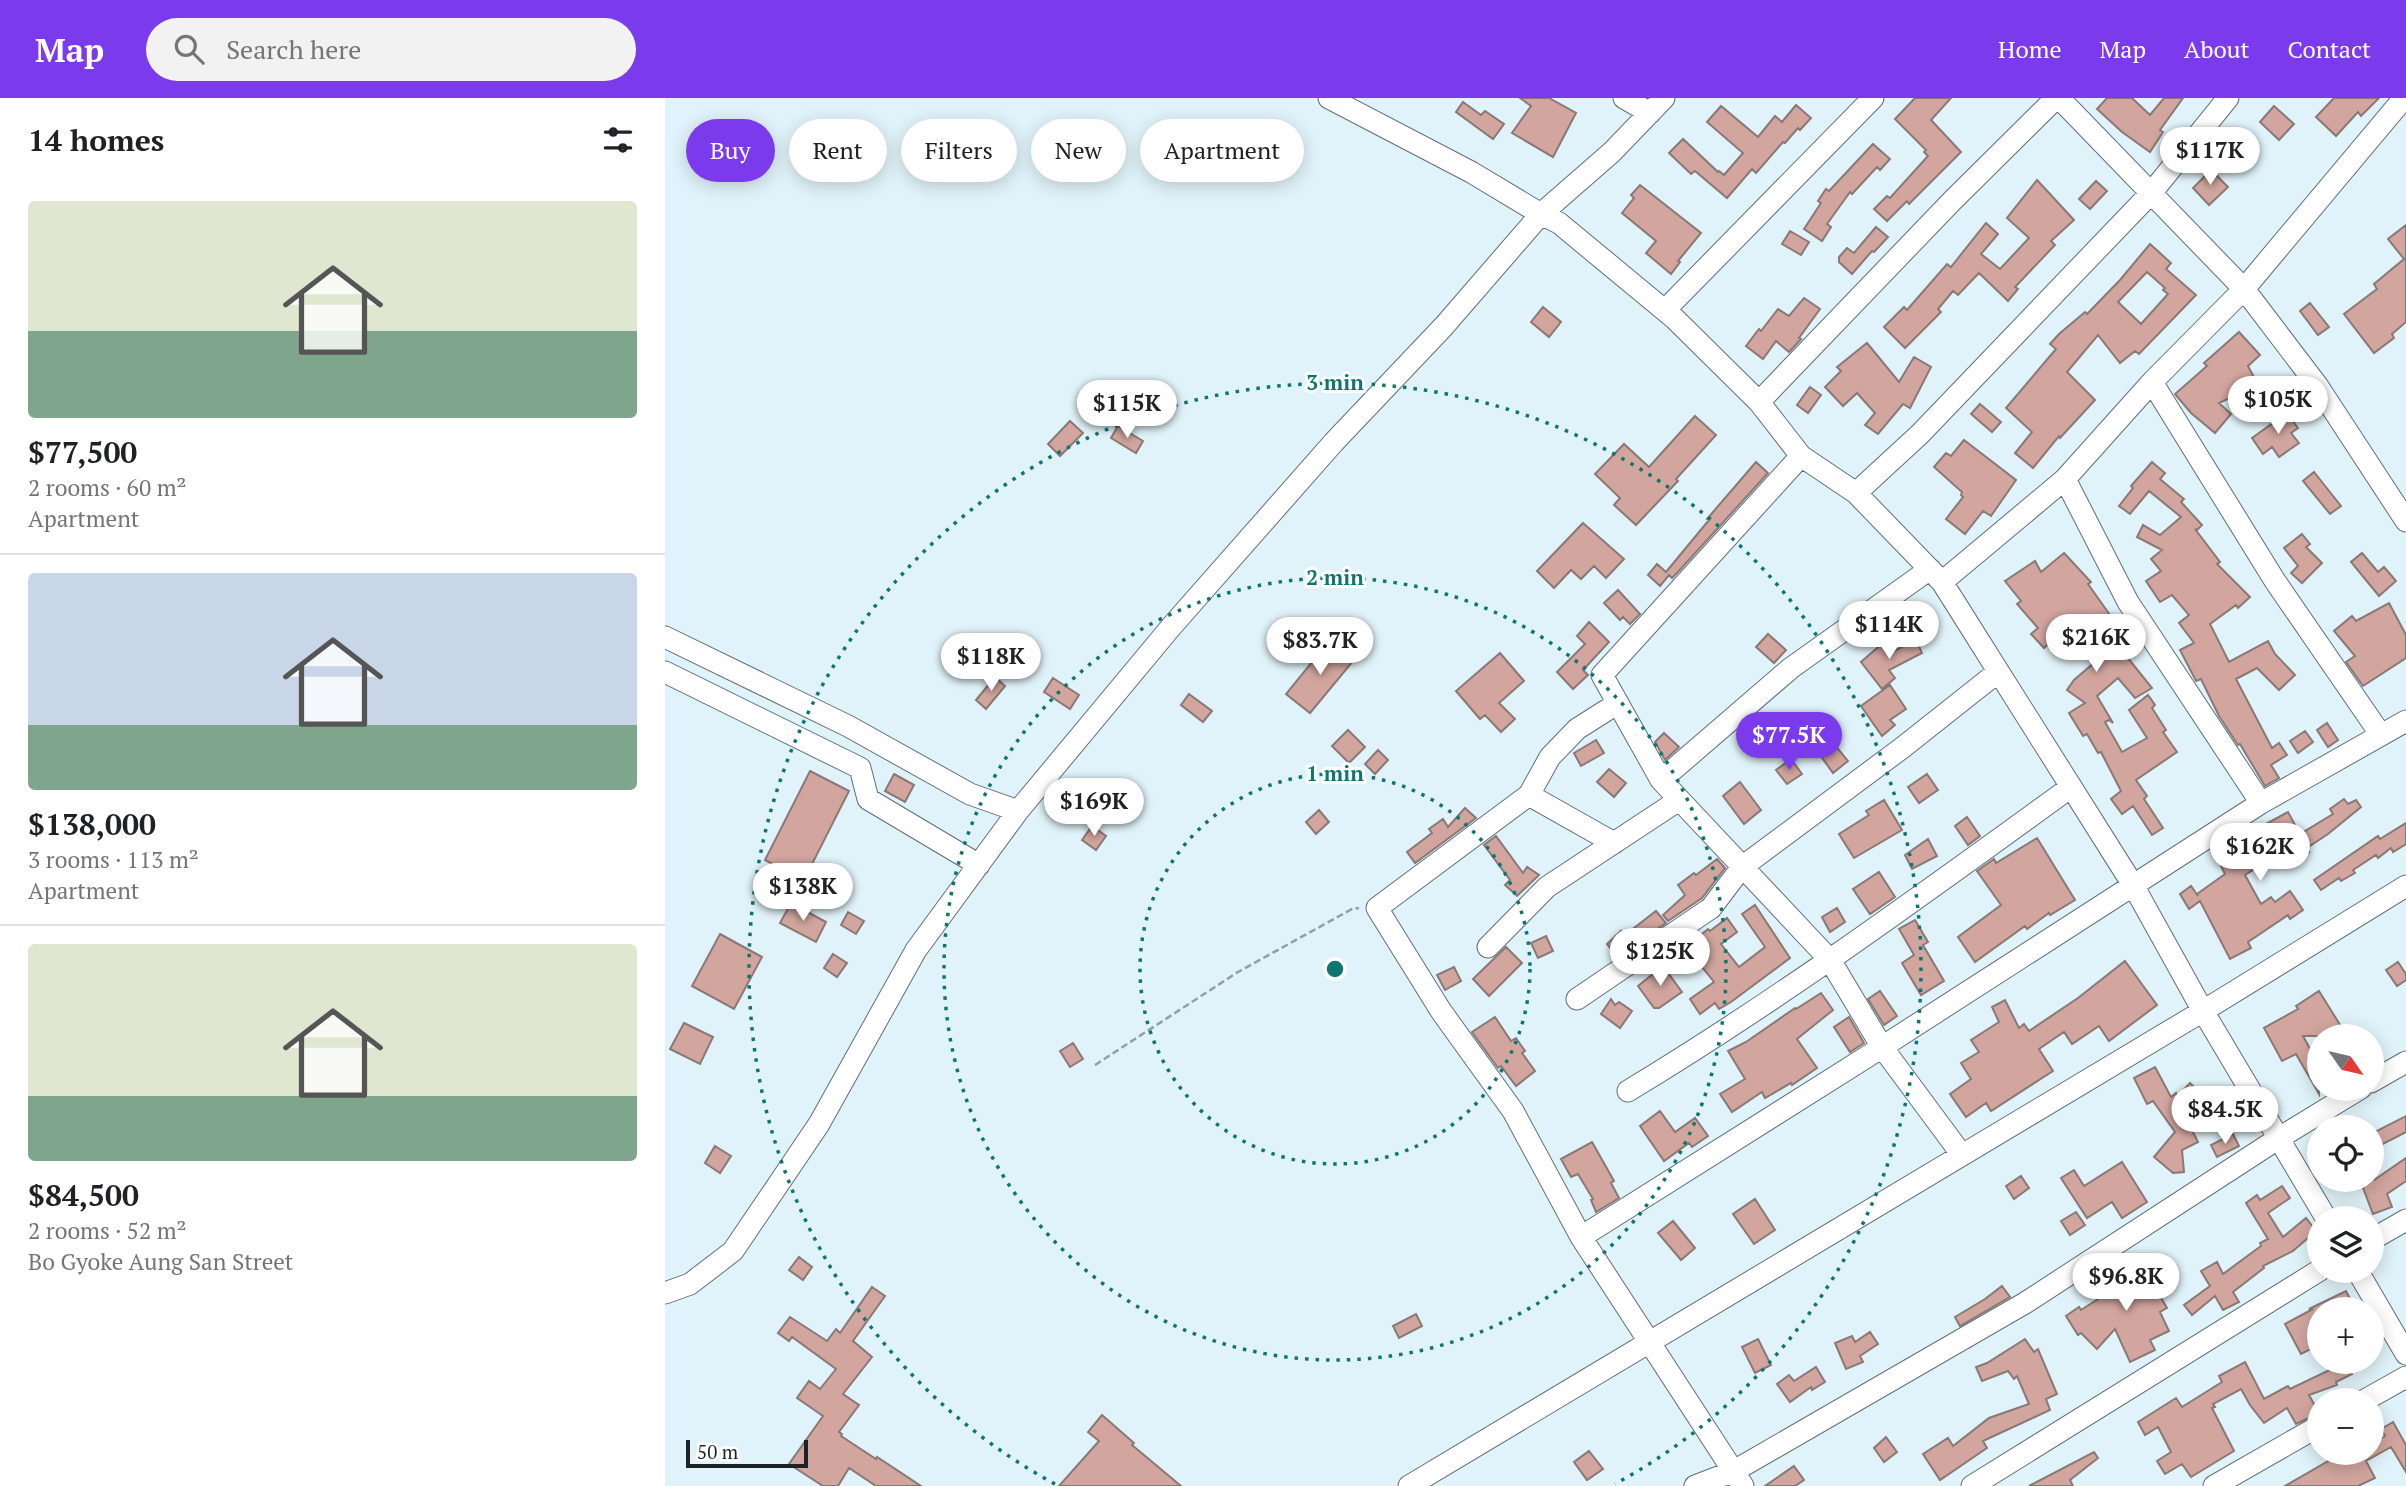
<!DOCTYPE html>
<html lang="en">
<head>
<meta charset="utf-8">
<style>
	:root { --surface:#fff; --page:#f2f2f2; --text:#202124; --muted:#757577; --line:#e0e0e0; --accent:#7c3aed }
	body { margin:0; font-family:"PT Serif",serif; background:var(--page); color:var(--text); height:100vh; display:flex; flex-direction:column; font-size:26px; white-space:nowrap }
	* { box-sizing:border-box; margin:0 }
	p { font-size:23px; color:var(--muted) }
	.icon { flex:none; width:38px; height:38px; fill:none; stroke:currentColor; stroke-width:2; stroke-linecap:round; stroke-linejoin:round }
	.map { position:relative; flex:1; overflow:hidden }
	.panel { display:flex; flex-direction:column; background:var(--surface); width:665px }
	.panel>* { flex:none }
	.hud { position:absolute; left:21px; top:21px; width:665px; height:63px; display:flex; gap:14px }
	.needle { width:46px; rotate:124deg }
	.tools { position:absolute; left:1642px; top:926px; display:grid; gap:14px }
	.tools a { display:grid; place-items:center; width:77px; height:77px; border-radius:50%; background:var(--surface); box-shadow:0 4px 18px #0003; font-size:35px }
	.scale { position:absolute; left:21px; bottom:18px; width:122px; box-sizing:border-box; padding-left:7px; border:4px solid #1c2325; border-top:0; font-size:19px; line-height:24px; white-space:nowrap; color:#1c2325; -webkit-text-stroke:5px #fff; paint-order:stroke }
	.price { position:absolute; translate:-50% -60px; padding:0 16px; border-radius:24px; background:#fff; color:#222; font-size:23px; line-height:46px; filter:drop-shadow(0 2px 4px #0008) }
	.price::after { content:''; position:absolute; left:50%; top:42px; width:21px; height:16px; margin-left:-10px; background:inherit; clip-path:polygon(0 0,100% 0,50% 100%) }
	.price.active { background:var(--accent); color:#fff }
	ul { padding:0; list-style:none }
	li { display:grid; align-content:center; gap:14px; height:371px; padding:0 28px }
	li+li { border-top:2px solid var(--line) }
	li span { display:grid; place-items:center; height:217px; border-radius:7px; color:#555 }
	li>.icon { margin-inline-start:auto }
	span .icon { width:126px; height:126px; fill:#fffc; stroke-width:1 }
	li b { font-size:30px }
	h2 { display:flex; justify-content:space-between; align-items:center; height:84px; padding:0 28px; font-size:30px }
	.chip { padding:0 24px; border-radius:32px; background:var(--surface); box-shadow:0 4px 18px #0003; font-size:24px; line-height:63px }
	.chip.active { background:var(--accent); color:#fff }
	header { display:flex; align-items:center; gap:42px; box-sizing:border-box; height:98px; padding:0 35px; background:var(--accent); color:#fff }
	header strong { font-size:33px }
	nav { display:flex; gap:38px; margin-inline-start:auto; font-size:24px }
	.search { width:490px; height:63px; background:var(--page); display:flex; align-items:center; gap:18px; box-sizing:border-box; padding:0 24px; border-radius:38px; color:var(--muted); font-size:26px }
	main { display:flex; flex:1; min-height:0 }
	.map>svg:first-child { display:block }
	.building { fill:#d2a69f; stroke:#897875; stroke-width:2; fill-rule:evenodd }
	.lines { fill:none; stroke-linecap:round; stroke-linejoin:round }
	.minor-casing { stroke:#5f6f75; stroke-width:23 }
	.path { stroke:#919fa4; stroke-width:2.5; stroke-dasharray:7 3.5; stroke-linecap:butt }
	.minor { stroke:#fff; stroke-width:21 }
	.ring { fill:none; stroke:#0f766e; stroke-width:3.5; stroke-dasharray:3.5 7 }
	.centre { fill:#0f766e; stroke:#fff; stroke-width:3.5 }
	.ring-label { font-size:21px; text-anchor:middle; font-weight:bold; fill:#0f766e; stroke:#fff; stroke-width:6; stroke-linejoin:round; paint-order:stroke }
</style>
</head>
<body>
<header>
<strong>Map</strong>
<div class="search"><svg class="icon" aria-label="search" viewBox="0 0 24 24"><circle cx="10" cy="10" r="6"/><path d="M15 15l6 6"/></svg>Search here</div>
<nav><a>Home</a><a>Map</a><a>About</a><a>Contact</a></nav>
</header>
<main>
<section class="panel">
<h2>14 homes<svg class="icon" aria-label="filters" viewBox="0 0 24 24"><path d="M4 7h16M4 17h16"/><circle cx="9" cy="7" r="2"/><circle cx="15" cy="17" r="2"/></svg></h2>
<ul>
<li><span style="background:linear-gradient(#dfe7d0 60%,#7fa58c 0)"><svg class="icon" aria-label="home" viewBox="0 0 24 24"><path d="M3 11l9-7 9 7M6 9v11h12V9"/></svg></span><div><b>$77,500</b><p>2 rooms · 60 m²</p><p>Apartment</p></div></li>
<li><span style="background:linear-gradient(#c9d6e8 70%,#7fa58c 0)"><svg class="icon" aria-label="home" viewBox="0 0 24 24"><path d="M3 11l9-7 9 7M6 9v11h12V9"/></svg></span><div><b>$138,000</b><p>3 rooms · 113 m²</p><p>Apartment</p></div></li>
<li><span style="background:linear-gradient(#dfe7d0 70%,#7fa58c 0)"><svg class="icon" aria-label="home" viewBox="0 0 24 24"><path d="M3 11l9-7 9 7M6 9v11h12V9"/></svg></span><div><b>$84,500</b><p>2 rooms · 52 m²</p><p>Bo Gyoke Aung San Street</p></div></li>
</ul>
</section>
<div class="map">
<svg width="1741" height="1388" viewBox="0 0 1741 1388">
	<rect width="100%" height="100%" fill="#e1f3fa"/>
	<path class="building" d="M855,0H884L911,15L888,59L847,35L866,8Z
		M1250,0H1286L1266,22L1296,54L1244,106L1242,103L1222,123L1209,111L1222,98L1225,100L1263,58L1259,54L1261,52L1230,21Z
		M1442,0H1467L1485,17L1499,0H1518L1495,32L1498,34L1485,54L1457,34L1432,11Z
		M1669,0H1714L1696,18L1693,14L1671,38L1651,19Z
		M798,4L816,17L820,13L839,26L828,41L791,14Z
		M1131,7L1146,20L1135,32L1133,30L1120,45L1118,44L1091,75L1087,71L1062,100L1030,73L1026,76L1004,55L1018,41L1053,74L1054,73L1059,77L1078,55L1042,24L1056,8L1093,39L1110,18L1117,24Z
		M1609,8L1629,26L1614,42L1595,24Z
		M1208,46L1225,61L1215,72L1212,69L1187,96L1185,94L1162,126L1166,129L1157,143L1139,131L1156,105L1153,103L1161,91L1164,93Z
		M1546,72L1563,89L1544,107L1528,90Z
		M1372,82L1409,122L1386,143L1390,147L1350,189L1353,191L1343,203L1314,175L1293,197L1288,193L1273,211L1276,214L1240,250L1219,229L1239,209L1242,212L1282,166L1286,169L1321,125L1333,136L1316,156L1335,171L1364,140L1342,120Z
		M1431,83L1442,93L1425,111L1414,101Z
		M975,87L1036,135L1013,163L1015,164L1006,176L981,155L991,143L957,115L969,100L966,97Z
		M1741,127V224L1727,236L1729,240L1709,255L1679,216L1712,191L1709,186L1739,161L1723,141Z
		M1211,129L1223,139L1209,154L1207,153L1187,176L1174,164V159L1182,150L1189,155Z
		M1125,133L1144,144L1136,157L1117,146Z
		M1485,146L1506,165L1501,171L1531,197L1474,256L1470,253L1455,265L1433,237L1402,274L1430,302L1395,340L1394,338L1368,370L1350,355L1367,334L1341,310L1391,251L1385,246L1394,236L1420,214L1422,216L1455,182ZM1482,174L1500,190L1498,192L1503,196L1476,226L1453,204Z
		M1139,200L1155,211L1134,240L1136,241L1124,254L1111,243L1098,261L1081,248L1094,231L1096,233L1113,211L1124,218Z
		M1645,205L1664,229L1653,237L1635,213Z
		M878,209L896,224L884,239L866,224Z
		M1574,234L1595,257L1583,268L1593,287L1554,305L1566,316L1550,335L1526,315L1510,296L1542,268L1539,265Z
		M1202,245L1234,284L1249,259L1266,269L1245,310L1238,306L1213,336L1200,327L1210,315L1192,295L1178,308L1160,289L1176,273L1172,269Z
		M1145,289L1156,297L1143,315L1132,307Z
		M1315,306L1336,324L1327,334L1306,316Z
		M1622,315L1633,330L1626,335L1634,345L1614,359L1607,349L1598,356L1587,340Z
		M1030,318L1051,337L1011,381L1013,383L971,427L949,407L955,400L930,376L959,346L984,369Z
		M405,323L418,335L395,358L383,346Z
		M453,328L478,343L471,355L446,340Z
		M1299,342L1351,382L1326,418L1318,413L1300,436L1281,421L1298,399L1296,397L1297,394L1269,369L1281,355L1286,358Z
		M1091,364L1103,375L1012,475L1007,480L1004,477L995,488L983,477L992,466L1001,474L1044,422L1042,421Z
		M1487,364L1500,375L1495,381L1519,401L1516,404L1537,427L1532,432L1530,431L1555,464L1552,466L1585,499L1573,510L1571,507L1545,526L1564,564L1603,543L1610,556L1630,577L1614,592L1592,570L1571,581L1607,650L1614,645L1622,657L1606,667L1614,680L1600,688L1575,646L1573,647L1554,618L1536,581L1531,583L1529,579L1515,552L1529,545L1514,525L1524,517L1507,497L1495,504L1481,483L1496,473L1486,461L1497,452L1472,439L1478,427L1495,437L1516,419L1484,393L1465,416L1454,408L1468,390L1466,388Z
		M1649,374L1676,408L1665,416L1638,383Z
		M918,425L959,461L941,480L929,468L916,481L906,472L889,490L872,473Z
		M1637,436L1645,446L1641,449L1657,465L1637,485L1626,475L1633,468L1619,450Z
		M1399,455L1426,484L1423,486L1450,524L1446,527L1461,542L1454,549L1487,590L1470,600L1453,580L1432,598L1448,625L1444,622L1440,624L1457,654L1482,640L1464,612L1483,597L1490,607L1487,610L1501,632L1498,634L1512,654L1471,682L1482,698L1479,701L1498,730L1487,737L1468,708L1457,716L1446,701L1456,693L1436,654L1433,655L1422,636L1418,638L1404,615L1420,605L1402,592L1409,582L1437,558L1419,532L1409,540L1402,529L1379,550L1366,536L1373,530L1352,506L1356,503L1340,483L1370,463L1376,474Z
		M1697,455L1713,474L1719,469L1731,483L1714,498L1686,464Z
		M953,492L975,516L965,526L958,519L955,522L939,505Z
		M1724,505L1741,537V560L1698,588L1681,564L1690,558L1669,533L1687,518L1691,523Z
		M924,524L944,544L918,572L923,577L908,591L892,574L920,546L912,538Z
		M1103,536L1121,552L1109,565L1091,549Z
		M665,542L689,562L645,615L621,596Z
		M1251,542L1257,555L1224,572L1230,580L1217,591L1196,564L1219,544L1227,554Z
		M835,555L859,583L834,605L850,621L836,634L820,617L815,621L791,593Z
		M330,579L340,588L321,611L311,602Z
		M388,580L414,597L405,611L379,594Z
		M1225,587L1241,611L1225,622L1230,627L1217,638L1196,608Z
		M524,596L547,613L538,624L516,607Z
		M1662,625L1673,642L1663,649L1652,632Z
		M683,632L700,649L684,665L667,648Z
		M1640,633L1648,644L1633,655L1625,643Z
		M999,635L1014,649L1000,662L990,644Z
		M931,642L939,655L916,668L909,655Z
		M1169,646L1183,663L1168,675L1155,657Z
		M713,652L723,662L710,676L700,666Z
		M1126,661L1137,676L1122,686L1111,672Z
		M944,671L961,685L949,699L932,684Z
		M145,673L184,693L139,782L100,762Z
		M229,676L249,687L240,704L220,693Z
		M1262,676L1273,692L1254,705L1243,689Z
		M1075,684L1096,712L1079,726L1058,698Z
		M1679,701L1683,706L1691,702L1696,709L1663,736L1642,750L1644,754L1627,764H1622L1617,754L1580,777L1596,806L1606,799L1610,804L1625,793L1638,812L1625,821L1623,817L1583,844L1586,850L1565,861L1535,803L1524,811L1515,796L1526,788L1533,798L1532,796L1560,776L1556,768L1581,755L1582,757L1609,740L1601,726L1623,714L1635,736L1668,716L1665,711Z
		M1219,702L1237,732L1189,760L1174,736L1204,717L1201,713Z
		M800,710L811,720L750,765L742,754L767,735L764,731L778,721L783,729Z
		M654,712L664,724L651,736L641,724Z
		M1302,719L1315,738L1303,747L1290,728Z
		M1741,725V746L1728,754L1726,750L1713,760L1711,757L1688,772L1690,775L1676,783L1674,780L1656,792L1649,782L1713,738L1715,741Z
		M427,728L441,738L431,752L417,742Z
		M831,738L858,775L862,769L874,777L852,798L840,787L845,782L819,747Z
		M1372,740L1410,802L1385,817L1384,815L1362,831L1360,828L1310,864L1293,839L1336,807L1312,773L1329,761L1331,765Z
		M1263,741L1272,758L1247,771L1240,757Z
		M1052,761L1060,770L1037,800L1003,823L998,817L1020,797L1013,787L1029,775L1031,777Z
		M1214,774L1230,799L1205,816L1188,791Z
		M126,805L161,824L151,844L115,825Z
		M1090,807L1125,860L1066,904L1054,911L1050,905L1035,916L1025,901L1049,884L1021,849L1043,831L1045,833L1062,820L1072,834L1056,846L1074,869L1100,849L1077,816Z
		M1172,810L1180,824L1165,834L1157,819Z
		M991,813L1001,825L952,858L942,846L956,833L960,837Z
		M183,814L199,823L191,836L176,827Z
		M1250,822L1263,844L1258,847L1279,883L1256,897L1237,865L1249,857L1234,831Z
		M55,836L97,859L69,911L27,888Z
		M881,838L888,853L873,860L866,845Z
		M841,849L857,865L824,898L808,881Z
		M168,856L182,865L172,879L159,870Z
		M1460,863L1492,907L1444,943L1434,928L1407,946L1399,934L1374,951L1388,973L1326,1013L1321,1005L1301,1019L1285,996L1306,981L1296,965L1314,954L1306,942L1334,924L1327,909L1340,902L1354,930L1359,926L1364,933L1413,900Z
		M1733,864L1741,876V882L1732,888L1721,872Z
		M998,868L1017,894L994,910H989L973,888Z
		M789,869L796,883L780,892L772,877Z
		M1215,893L1232,918L1219,927L1203,901Z
		M1654,893L1682,938H1638L1654,967V996L1631,956L1617,963L1599,930L1633,911L1631,908Z
		M1156,895L1168,912L1132,941L1152,970L1127,987L1126,985L1100,1000L1097,994L1067,1014L1055,996L1080,981L1063,953L1081,944L1130,910L1131,911Z
		M946,901L950,907L954,904L967,913L955,930L936,916Z
		M830,919L846,943L851,940L860,953L857,955L870,973L851,988L836,968L833,970L807,934Z
		M1184,919L1199,945L1185,954L1169,929Z
		M19,925L48,939L35,966L5,951Z
		M408,945L418,961L405,969L395,953Z
		M1490,969L1506,999L1511,995L1513,998L1525,985L1537,997L1523,1012L1526,1016L1521,1020L1533,1044L1517,1052L1519,1074L1508,1075L1489,1059L1510,1034L1488,1003L1482,1006L1469,980Z
		M995,1013L1010,1034L1030,1020L1043,1038L1027,1049L1024,1045L999,1063L975,1028Z
		M1741,1018V1034L1712,1049L1706,1036Z
		M1568,1036L1574,1048L1552,1059L1546,1047Z
		M927,1044L949,1083L946,1085L954,1100L931,1114L926,1102L928,1101L913,1076L906,1079L896,1061Z
		M50,1048L66,1058L55,1075L40,1065Z
		M1741,1060V1083L1722,1096L1727,1109L1708,1116L1695,1082H1709Z
		M1457,1064L1482,1104L1457,1120L1447,1104L1422,1120L1396,1080L1409,1072L1419,1088Z
		M1356,1078L1364,1090L1349,1101L1341,1088Z
		M1617,1088L1625,1100L1603,1115L1618,1139L1641,1120L1651,1133L1628,1153L1598,1168L1599,1170L1568,1194L1574,1204L1558,1212L1550,1198L1527,1217L1519,1207L1545,1188L1536,1173L1552,1164L1558,1176L1596,1148L1595,1145L1603,1141L1581,1105L1592,1097L1595,1102Z
		M1090,1101L1110,1132L1089,1146L1068,1116Z
		M1411,1114L1420,1127L1405,1137L1396,1123Z
		M1008,1123L1030,1150L1016,1162L993,1135Z
		M134,1159L147,1169L138,1182L124,1172Z
		M1490,1160L1502,1179L1489,1188L1502,1210L1495,1214L1504,1233L1485,1242L1490,1252L1465,1264L1450,1231L1432,1251L1416,1235L1413,1237L1401,1218L1414,1209L1416,1212L1458,1185L1453,1177L1463,1170L1467,1175Z
		M1337,1188L1345,1199L1295,1228L1290,1219L1320,1201Z
		M207,1189L220,1198L188,1243L207,1259L178,1296L194,1307L174,1334L177,1336L176,1338L211,1361L212,1359L256,1388H211L184,1370L173,1388H158L124,1366L158,1318L132,1300L144,1283L155,1291L171,1271L127,1239L124,1243L113,1235L125,1219L162,1243L171,1231L175,1235Z
		M1681,1193L1690,1211H1654V1247L1636,1256L1620,1226L1648,1211H1644Z
		M751,1216L757,1228L734,1240L728,1228Z
		M1205,1234L1213,1246L1195,1258L1198,1264L1181,1271L1170,1245L1187,1238L1190,1244Z
		M1093,1241L1106,1267L1090,1275L1077,1249Z
		M1360,1241L1369,1254L1373,1251L1392,1296L1381,1301L1385,1312L1318,1343L1322,1350L1275,1382L1258,1356L1283,1340L1288,1348L1324,1320L1364,1306L1352,1278L1349,1281L1343,1273L1317,1283L1311,1269L1322,1265Z
		M1580,1264L1599,1301L1623,1288L1625,1291L1681,1264L1687,1276L1671,1284L1672,1287L1644,1297L1654,1315L1631,1326L1622,1310L1599,1325L1585,1307L1576,1291L1548,1306L1550,1309L1547,1310L1569,1353L1526,1379L1517,1366L1500,1376L1492,1363L1506,1354L1493,1329L1480,1337L1473,1324L1511,1300L1517,1309L1557,1284L1554,1278Z
		M1151,1269L1160,1284L1147,1292L1146,1289L1125,1304L1112,1286L1124,1277L1129,1283Z
		M437,1317L469,1345L467,1347L516,1388H394L434,1343L423,1334Z
		M1728,1324L1741,1347V1374L1726,1349L1701,1363L1710,1380L1693,1388H1620L1679,1354H1706V1347L1720,1338L1716,1331Z
		M1221,1339L1232,1354L1219,1364L1209,1350Z
		M924,1353L938,1371L922,1382L909,1364Z
		M1429,1354L1433,1360L1405,1382L1408,1388H1364Z
		M1129,1368L1139,1382L1130,1388H1100Z"/>
	<g class="lines">
		<g class="minor-casing">
			<path id="minor" d="M664,0L806,74L876,116L894,125L1010,221L1094,304L1136,358L1191,395L1277,484L1468,787L1538,913L1661,1120
				M959,0L985,15
				M1394,0L1579,191L1652,287L1741,423
				M1000,212L1208,0
				M1487,284L1610,483L1716,637
				M1094,304L1287,103L1391,0
				M1136,358L937,577L996,682L1165,862L1217,949L1297,1057
				M1400,381L1463,504L1596,705
				M1191,395L1255,336L1487,94L1563,0
				M1277,484L1400,381L1487,284L1579,191L1739,0
				M0,539L183,628L305,696L353,713
				M0,574L195,670L203,701L314,767
				M953,605L912,631L885,659L864,697L712,810L776,913L848,1013L916,1139L1078,1388
				M996,682L1126,570L1265,471
				M864,697L949,745
				M823,849L882,789L1014,702
				M912,901L1046,810L1077,769L1237,650L1333,574
				M1706,984L1741,964
				M963,993C1117,900 1261,794 1406,689
				M916,1139L1200,960L1596,705L1741,623
				M1706,1142L1741,1122
				M1692,1172L1741,1256
				M0,1195L25,1186L68,1153L154,1026L251,852L353,713L506,529L669,344L779,228L876,116L947,54L999,0
				M1700,1302L1741,1279
				M744,1388L1538,913L1741,788
				M1030,1388L1069,1373L1360,1205L1614,1040L1696,990
				M1307,1388L1655,1172
				M1549,1388L1654,1328"/>
		</g>
		<path class="path" d="M430,967L573,874L687,811L694,810"/>
		<use href="#minor" class="minor"/>
	</g>
	<g class="ring">
		<circle cx="670" cy="871" r="195"/>
		<circle cx="670" cy="871" r="391"/>
		<path d="M390 1386A586 586 0 1 1 950 1386"/>
	</g>
	<circle cx="670" cy="871" r="10" class="centre"/>
	<g class="ring-label">
		<text x="670" y="292">3 min</text>
		<text x="670" y="487">2 min</text>
		<text x="670" y="683">1 min</text>
	</g>
</svg>
<div class="tools">
<a><svg class="needle" viewBox="-14 -14 28 28"><path d="M0-13l5 13h-10z" fill="#e53935"/><path d="M0 13l5-13h-10z" fill="#757577"/></svg></a>
<a><svg class="icon" aria-label="locate" viewBox="0 0 24 24"><circle cx="12" cy="12" r="6"/><path d="M12 2v4M12 18v4M2 12h4M18 12h4"/></svg></a>
<a><svg class="icon" aria-label="layers" viewBox="0 0 24 24"><path d="M12 4l9 5-9 5-9-5zM3 14l9 5 9-5"/></svg></a>
<a>+</a>
<a>−</a>
</div>
<div class="scale">50 m</div>
<b class="price" style="left:1545px;top:89px">$117K</b>
<b class="price" style="left:1613px;top:338px">$105K</b>
<b class="price" style="left:462px;top:342px">$115K</b>
<b class="price" style="left:1224px;top:563px">$114K</b>
<b class="price" style="left:1431px;top:576px">$216K</b>
<b class="price" style="left:655px;top:579px">$83.7K</b>
<b class="price" style="left:326px;top:595px">$118K</b>
<b class="price active" style="left:1124px;top:674px">$77.5K</b>
<b class="price" style="left:429px;top:740px">$169K</b>
<b class="price" style="left:1595px;top:785px">$162K</b>
<b class="price" style="left:138px;top:825px">$138K</b>
<b class="price" style="left:995px;top:890px">$125K</b>
<b class="price" style="left:1560px;top:1048px">$84.5K</b>
<b class="price" style="left:1461px;top:1215px">$96.8K</b>
<div class="hud">
<a class="chip active">Buy</a>
<a class="chip">Rent</a>
<a class="chip">Filters</a>
<a class="chip">New</a>
<a class="chip">Apartment</a>
</div>
</div>
</main>
</body>
</html>
